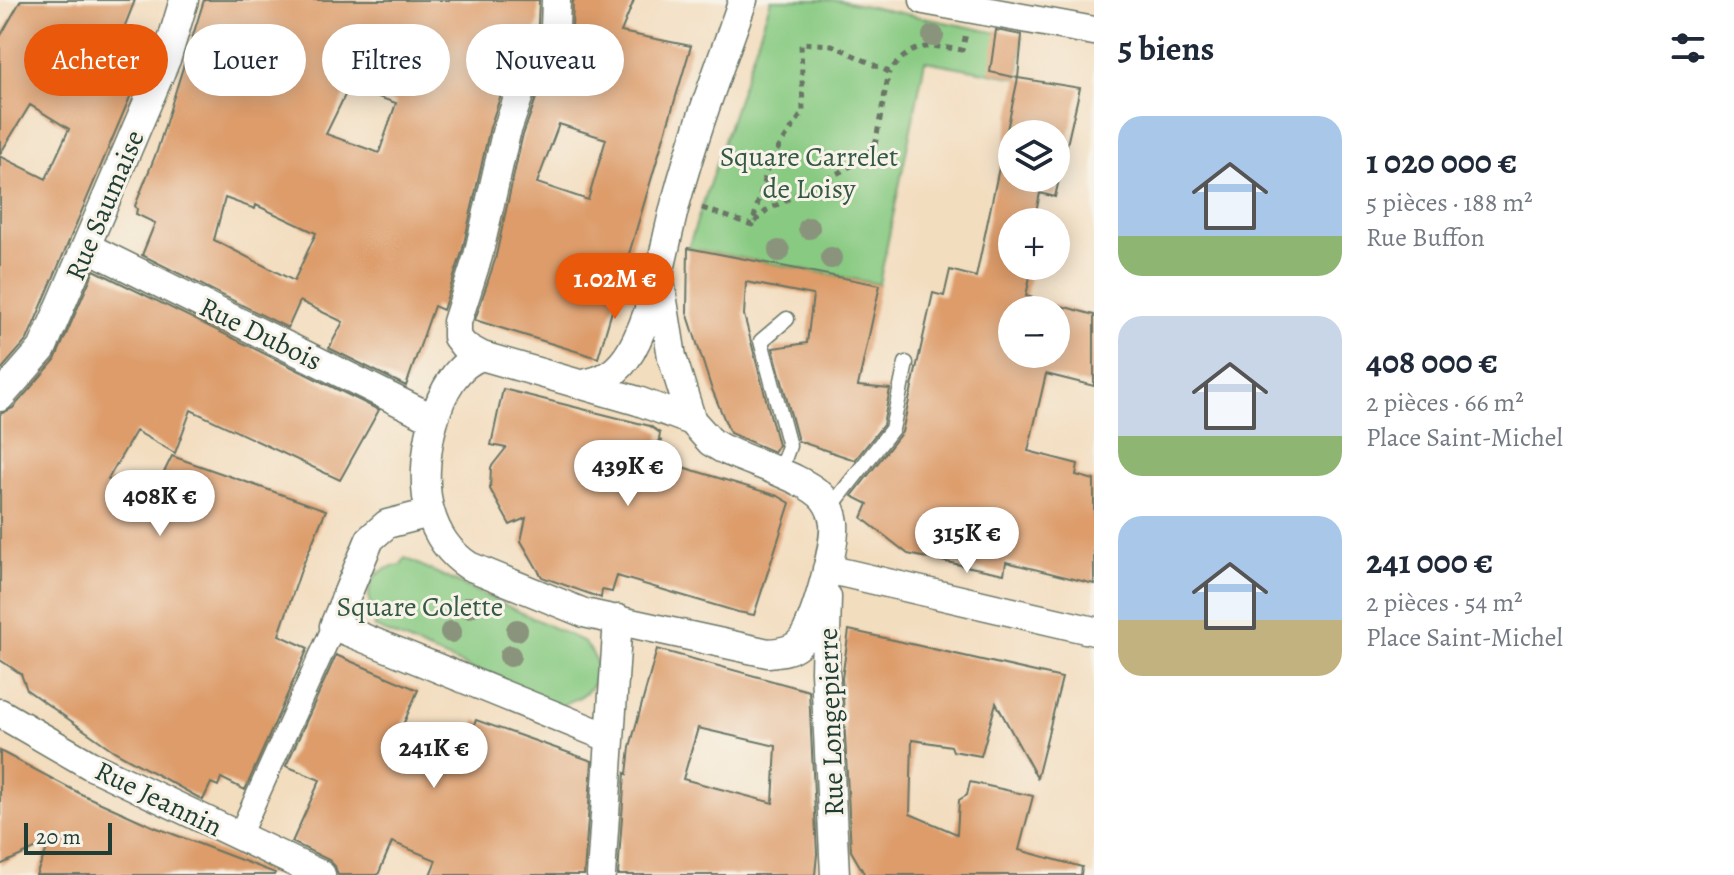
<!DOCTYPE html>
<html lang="fr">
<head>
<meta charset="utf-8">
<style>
	:root { --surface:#fff; --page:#f6f6f7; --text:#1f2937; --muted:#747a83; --accent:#ea580c }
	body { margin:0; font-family:Alegreya,serif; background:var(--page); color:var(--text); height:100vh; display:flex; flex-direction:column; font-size:30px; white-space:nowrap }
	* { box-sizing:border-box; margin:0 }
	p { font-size:26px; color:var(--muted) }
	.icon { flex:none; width:44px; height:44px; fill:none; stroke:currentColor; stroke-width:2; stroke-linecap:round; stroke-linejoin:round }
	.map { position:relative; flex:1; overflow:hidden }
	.drawer { display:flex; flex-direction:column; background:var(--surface); width:640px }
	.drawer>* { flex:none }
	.top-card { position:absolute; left:24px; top:24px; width:760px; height:72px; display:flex; gap:16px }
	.buttons { position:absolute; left:998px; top:120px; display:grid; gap:16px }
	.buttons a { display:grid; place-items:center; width:72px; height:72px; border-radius:50%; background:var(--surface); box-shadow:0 4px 20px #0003; font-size:40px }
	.scale { position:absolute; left:24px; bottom:20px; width:88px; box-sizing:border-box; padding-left:8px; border:4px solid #1f3d34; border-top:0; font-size:22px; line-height:28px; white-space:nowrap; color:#1f3d34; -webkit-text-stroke:6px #f7f3e8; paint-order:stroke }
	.price { position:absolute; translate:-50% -68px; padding:0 18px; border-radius:28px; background:#fff; color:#222; font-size:26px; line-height:52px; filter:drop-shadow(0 2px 4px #0008) }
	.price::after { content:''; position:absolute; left:50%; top:48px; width:24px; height:18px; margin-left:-12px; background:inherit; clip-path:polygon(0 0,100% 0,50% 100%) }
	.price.current { background:var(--accent); color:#fff }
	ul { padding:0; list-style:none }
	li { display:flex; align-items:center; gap:24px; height:200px; padding:0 24px }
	li span { display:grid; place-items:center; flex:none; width:224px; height:160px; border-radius:24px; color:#555 }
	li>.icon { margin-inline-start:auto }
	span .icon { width:96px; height:96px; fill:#fffc; stroke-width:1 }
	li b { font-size:34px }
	h2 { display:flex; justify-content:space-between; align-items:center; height:96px; padding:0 24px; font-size:34px }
	.chip { padding:0 28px; border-radius:36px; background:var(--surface); box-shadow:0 4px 20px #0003; font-size:28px; line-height:72px }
	.chip.current { background:var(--accent); color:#fff }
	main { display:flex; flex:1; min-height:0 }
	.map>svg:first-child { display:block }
	.green { fill:#88ca82; stroke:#54845b; stroke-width:2 }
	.building { fill:#dd9c6a; fill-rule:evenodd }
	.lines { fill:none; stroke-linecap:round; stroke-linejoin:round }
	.service-casing { stroke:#697565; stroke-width:17 }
	.pedestrian-casing { stroke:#697565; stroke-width:25 }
	.minor-casing { stroke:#697565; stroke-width:31 }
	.path { stroke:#697565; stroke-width:5; stroke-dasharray:6 6; stroke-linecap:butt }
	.service { stroke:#fff; stroke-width:14 }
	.pedestrian { stroke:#fff; stroke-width:22 }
	.minor { stroke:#fff; stroke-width:28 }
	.tree { fill:#8a947b }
	.labels { text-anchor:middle; stroke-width:6; stroke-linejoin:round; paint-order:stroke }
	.park-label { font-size:28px; fill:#345944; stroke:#f7f3e8 }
	.street-label { font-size:28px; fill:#1f3d34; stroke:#f7f3e8 }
</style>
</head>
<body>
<main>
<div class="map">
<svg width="1094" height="875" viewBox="0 0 1094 875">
	<rect width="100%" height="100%" fill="#f7f3e8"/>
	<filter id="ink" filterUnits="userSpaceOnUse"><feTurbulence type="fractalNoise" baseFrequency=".0125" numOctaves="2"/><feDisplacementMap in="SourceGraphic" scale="16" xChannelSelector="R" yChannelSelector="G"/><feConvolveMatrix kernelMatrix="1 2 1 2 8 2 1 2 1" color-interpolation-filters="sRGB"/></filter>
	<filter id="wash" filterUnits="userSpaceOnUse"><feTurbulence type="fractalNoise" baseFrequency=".006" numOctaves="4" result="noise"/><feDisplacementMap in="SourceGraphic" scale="32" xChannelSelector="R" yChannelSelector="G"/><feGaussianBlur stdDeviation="1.8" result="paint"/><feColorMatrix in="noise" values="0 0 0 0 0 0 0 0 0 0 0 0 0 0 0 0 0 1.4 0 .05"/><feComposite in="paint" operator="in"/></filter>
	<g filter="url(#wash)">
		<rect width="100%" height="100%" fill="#f3ddbf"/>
		<path class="green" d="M771,0H838L1022,38L1018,78L925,61L879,284L688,248Z
			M405,558L582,641C599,656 604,679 584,694C577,700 568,700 561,707L374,627L376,623C364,595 364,570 401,565Z"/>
		<g id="blocks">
			<path class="building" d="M21,0H135L104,79L133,90L27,340L0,371V156L46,179L69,129L30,105L0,154V37Z
				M204,0H539L538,24L532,40L511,66L490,127L462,252L443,310L434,306L406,386L329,348L343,322L300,301L288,328L142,255L155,223L136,214L137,209L135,206L157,151ZM349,87L396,103L379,153L326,134ZM225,198L255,209L256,205L316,233L294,281L214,240Z
				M573,0H634L621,32L691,46L598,358L475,320L495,260L522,138L542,81L563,55L572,28ZM559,124L606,139L588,200L537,183Z
				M996,30L1022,35L1018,78L990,72Z
				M1018,78L1080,88L1055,197L1040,193L1034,222H1012V266L1032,267L1026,296L1094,315V386L1046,374L1028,451L1078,464L1076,475L1094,480V584L1006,562L1004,574L908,554L862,518L868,504L852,496L902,432L933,293L944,296L950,270L976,277ZM1012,134H1056V178H1012ZM1012,310H1056V354H1012Z
				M688,248L880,285L858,386L890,389L883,425L855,460L798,441L773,348L807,343L813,295L746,282L744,315L778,445L774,452L730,433L711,387L687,312Z
				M94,270L379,410L340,480L191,410L175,453L136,431L108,479L149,503L172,456L326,510L302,567L279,635L308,648L245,790L221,778L218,786L211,783L203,800L114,751L27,690L21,674L0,660V414L13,408L55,360Z
				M503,389L650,426L660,433L659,440L662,441L656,459L778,496L790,503L754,615L738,612L617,576L612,592L602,590L601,598L542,577L521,541L526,518L510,525L490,489L491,467L506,448L491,445Z
				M849,630L1062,678L1037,778L996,703L981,756L953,751L951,746L912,740L910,814L957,834L959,800L967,795L970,782L1033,796L1019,850L1082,867L1081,875H865L851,851L842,678Z
				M657,649L809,691L817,854L815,875H618L625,773L627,774L630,747ZM698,728L776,746L773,803L683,779Z
				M336,655L418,690L397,739L458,765L476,720L592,761L584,875H430L436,860L392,842L378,875H338L335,866L329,860L292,842L320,780L286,766Z
				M0,751L81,794L152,826L275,873L274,875H36L50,842L0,865Z"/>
		</g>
	</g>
	<g filter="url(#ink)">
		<use href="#blocks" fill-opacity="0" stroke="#697565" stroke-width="2"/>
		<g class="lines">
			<g class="service-casing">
				<path id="service" d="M779,474L789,446L761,341L787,319
					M830,508L892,429L906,363"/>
			</g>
			<g class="pedestrian-casing">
				<path id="pedestrian" d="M239,836L334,626"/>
			</g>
			<g class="minor-casing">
				<path id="minor" d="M924,0L1094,31
					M87,247L434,419
					M660,282L672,357L692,421
					M482,356L638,401L692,421L711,442L721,448C746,461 810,479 825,500C830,507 833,515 834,523C836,545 815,624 801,641C793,651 780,652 768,653L584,613L469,566C449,553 436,533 430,511C417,468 434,370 482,356Z
					M482,356L464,346L457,337V322L478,256L506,133L527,72L547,49L555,27L556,0
					M583,384C606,380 619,371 631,351C657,304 663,249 677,198C695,131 720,66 743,0
					M0,397L42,349L167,57L184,0
					M430,513L387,524L370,539L334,626L610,738
					M827,569L1094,631
					M827,597L825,671L835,875
					M0,713L90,765L321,875
					M601,875L618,619"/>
			</g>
			<path class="path" d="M702,208L752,225L769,162L803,112L801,43L832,45L889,72C912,43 927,44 962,50L966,34
				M755,222L767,210L859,162L875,145L889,72"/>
			<use href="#service" class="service"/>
			<use href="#pedestrian" class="pedestrian"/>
			<use href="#minor" class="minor"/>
		</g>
		<g class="tree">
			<circle cx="933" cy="36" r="11"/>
			<circle cx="809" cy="228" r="11"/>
			<circle cx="779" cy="251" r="11"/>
			<circle cx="831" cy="258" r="11"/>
			<circle cx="469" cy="607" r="11"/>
			<circle cx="517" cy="630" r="11"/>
			<circle cx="451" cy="632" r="11"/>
			<circle cx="510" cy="656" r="11"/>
		</g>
	</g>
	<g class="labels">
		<g class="park-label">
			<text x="809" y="166">Square Carrelet<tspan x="809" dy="32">de Loisy</tspan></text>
			<text x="420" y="616">Square Colette</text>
		</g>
		<g class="street-label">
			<text transform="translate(104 205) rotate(-67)" y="10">Rue Saumaise</text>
			<text transform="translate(261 333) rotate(26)" y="10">Rue Dubois</text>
			<text transform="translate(830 722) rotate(-92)" y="10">Rue Longepierre</text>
			<text transform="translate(159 798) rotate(26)" y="10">Rue Jeannin</text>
		</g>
	</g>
</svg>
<div class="buttons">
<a><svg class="icon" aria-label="layers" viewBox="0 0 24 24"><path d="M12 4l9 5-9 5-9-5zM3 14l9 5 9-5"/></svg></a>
<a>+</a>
<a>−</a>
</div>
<div class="scale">20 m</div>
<b class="price current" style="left:615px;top:321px">1.02M €</b>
<b class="price" style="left:628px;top:508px">439K €</b>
<b class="price" style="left:160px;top:538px">408K €</b>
<b class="price" style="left:967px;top:575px">315K €</b>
<b class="price" style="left:434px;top:790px">241K €</b>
<div class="top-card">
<a class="chip current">Acheter</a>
<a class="chip">Louer</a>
<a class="chip">Filtres</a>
<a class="chip">Nouveau</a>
</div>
</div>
<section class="drawer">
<h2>5 biens<svg class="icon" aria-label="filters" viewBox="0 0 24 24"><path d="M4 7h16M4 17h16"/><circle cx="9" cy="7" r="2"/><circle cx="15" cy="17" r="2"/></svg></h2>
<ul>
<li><span style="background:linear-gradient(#a9c7e8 75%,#8fb573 0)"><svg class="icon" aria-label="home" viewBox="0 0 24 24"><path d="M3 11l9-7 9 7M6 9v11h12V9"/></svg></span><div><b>1 020 000 €</b><p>5 pièces · 188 m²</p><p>Rue Buffon</p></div></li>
<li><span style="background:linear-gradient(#c9d6e8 75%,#8fb573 0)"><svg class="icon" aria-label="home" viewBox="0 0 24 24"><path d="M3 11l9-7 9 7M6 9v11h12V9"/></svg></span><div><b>408 000 €</b><p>2 pièces · 66 m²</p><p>Place Saint-Michel</p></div></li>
<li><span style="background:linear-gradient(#a9c7e8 65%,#c2b280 0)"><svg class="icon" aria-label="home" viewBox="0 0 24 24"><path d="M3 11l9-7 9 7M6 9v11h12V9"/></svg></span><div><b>241 000 €</b><p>2 pièces · 54 m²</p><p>Place Saint-Michel</p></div></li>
</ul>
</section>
</main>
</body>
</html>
